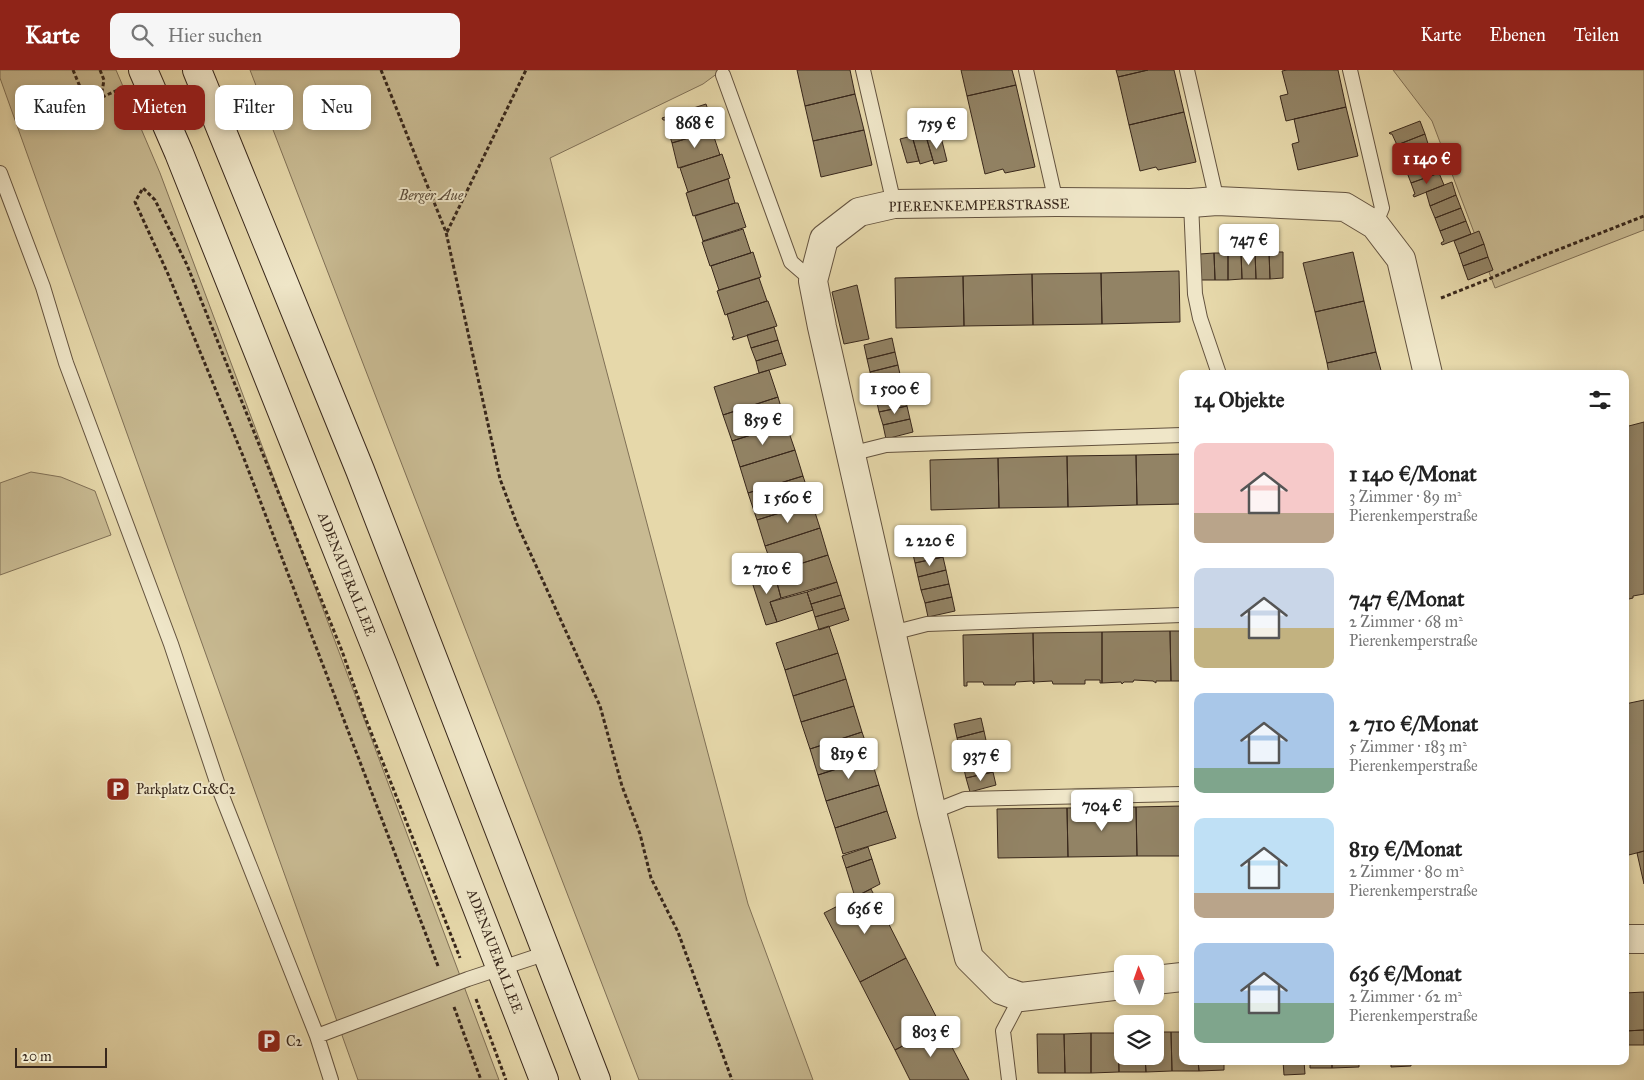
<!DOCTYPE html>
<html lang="de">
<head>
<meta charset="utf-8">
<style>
	:root { --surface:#fff; --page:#f6f6f6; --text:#222; --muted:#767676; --accent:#8f2418 }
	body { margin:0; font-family:"IM FELL Great Primer",serif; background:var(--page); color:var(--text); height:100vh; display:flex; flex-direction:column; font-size:19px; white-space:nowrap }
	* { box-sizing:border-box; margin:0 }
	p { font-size:16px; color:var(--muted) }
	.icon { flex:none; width:28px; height:28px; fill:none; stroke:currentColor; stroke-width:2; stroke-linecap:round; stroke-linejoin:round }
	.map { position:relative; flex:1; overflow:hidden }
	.drawer { position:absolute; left:1179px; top:300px; width:450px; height:695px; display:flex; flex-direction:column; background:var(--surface); border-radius:10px; box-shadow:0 2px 8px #0003 }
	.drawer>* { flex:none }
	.hud { position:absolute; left:15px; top:15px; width:475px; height:45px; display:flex; gap:10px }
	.needle { width:32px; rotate:358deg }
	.fabs { position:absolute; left:1114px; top:885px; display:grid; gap:10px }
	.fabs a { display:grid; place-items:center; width:50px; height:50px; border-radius:10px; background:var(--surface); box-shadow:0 2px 8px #0003; font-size:25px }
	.scale { position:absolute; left:15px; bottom:12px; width:92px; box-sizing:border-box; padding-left:5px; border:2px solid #38271b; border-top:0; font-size:14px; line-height:18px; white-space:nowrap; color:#38271b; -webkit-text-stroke:4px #efe6c8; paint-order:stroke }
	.price { position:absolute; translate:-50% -42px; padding:0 11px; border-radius:5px; background:#fff; color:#222; font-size:16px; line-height:32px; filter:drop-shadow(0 1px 2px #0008) }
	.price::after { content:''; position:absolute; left:50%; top:30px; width:15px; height:11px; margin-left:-8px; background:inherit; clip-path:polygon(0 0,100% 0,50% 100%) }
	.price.selected { background:var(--accent); color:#fff }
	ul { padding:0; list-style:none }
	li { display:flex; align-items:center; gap:15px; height:125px; padding:0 15px }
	li span { display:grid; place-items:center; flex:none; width:140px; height:100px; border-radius:10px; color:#555 }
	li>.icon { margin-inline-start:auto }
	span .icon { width:60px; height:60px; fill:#fffc; stroke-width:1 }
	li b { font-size:21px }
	h2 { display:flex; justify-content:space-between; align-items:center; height:60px; padding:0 15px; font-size:21px }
	.pill { padding:0 18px; border-radius:10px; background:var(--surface); box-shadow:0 2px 8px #0003; font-size:18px; line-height:45px }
	.pill.selected { background:var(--accent); color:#fff }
	header { display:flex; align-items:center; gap:30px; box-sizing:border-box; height:70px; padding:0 25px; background:var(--accent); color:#fff }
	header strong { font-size:24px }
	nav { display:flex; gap:28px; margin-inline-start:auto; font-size:18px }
	.search { width:350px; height:45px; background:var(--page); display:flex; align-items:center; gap:12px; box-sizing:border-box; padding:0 18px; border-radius:10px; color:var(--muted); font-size:19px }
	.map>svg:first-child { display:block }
	.green { fill:#c8ba92; stroke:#807056 }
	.building { fill:#928365; stroke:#38271b }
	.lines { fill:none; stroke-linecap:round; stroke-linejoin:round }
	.service-casing { stroke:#64533f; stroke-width:16 }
	.minor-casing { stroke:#64533f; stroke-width:30 }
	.secondary-casing { stroke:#38271b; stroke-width:30 }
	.path { stroke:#38271b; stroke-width:3; stroke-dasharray:4 2.5; stroke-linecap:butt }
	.service { stroke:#efe6c8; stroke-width:14 }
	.minor { stroke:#efe6c8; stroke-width:28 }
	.secondary { stroke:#efe6c8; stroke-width:28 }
	.labels { text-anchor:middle; stroke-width:4; stroke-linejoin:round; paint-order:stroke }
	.park-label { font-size:14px; font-style:italic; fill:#5c4c39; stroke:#efe6c8 }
	.street-label { font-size:14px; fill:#38271b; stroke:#efe6c8 }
	.poi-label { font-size:14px; fill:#38271b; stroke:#efe6c8; text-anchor:start }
</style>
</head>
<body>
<header>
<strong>Karte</strong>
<div class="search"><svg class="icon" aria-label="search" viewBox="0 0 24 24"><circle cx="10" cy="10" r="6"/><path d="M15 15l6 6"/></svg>Hier suchen</div>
<nav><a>Karte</a><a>Ebenen</a><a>Teilen</a></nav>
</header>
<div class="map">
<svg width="1644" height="1010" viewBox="0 0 1644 1010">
	<rect width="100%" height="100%" fill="#e6d8aa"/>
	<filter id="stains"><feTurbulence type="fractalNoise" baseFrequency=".004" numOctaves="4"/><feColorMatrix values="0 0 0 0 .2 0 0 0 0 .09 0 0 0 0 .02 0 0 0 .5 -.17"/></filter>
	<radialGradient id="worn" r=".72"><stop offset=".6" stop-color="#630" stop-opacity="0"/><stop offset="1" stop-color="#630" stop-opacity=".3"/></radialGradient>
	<path class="green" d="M0,0H116L160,103L499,1010H358L0,8Z
		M250,0H722L703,14L550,88L748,834L813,1010H639Z
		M1393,0H1644V160L1495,218L1432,51Z
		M31,402L61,407L95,421L111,465L0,505V413Z"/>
	<path class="building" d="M797,0H850L855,24L805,36Z
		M961,0H1012L1016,15L967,26Z
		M1116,0H1148L1118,7Z
		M1148,0H1174L1184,42L1129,55L1118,7Z
		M1287,0H1338L1346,37L1286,51L1280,26L1288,24L1282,1Z
		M1016,15L1035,97L1005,103L1003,99L985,104L967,26Z
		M855,24L864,60L813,71L805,36Z
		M706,34L715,60L672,73L665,50H663L662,48Z
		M1346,37L1358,86L1298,100L1292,74L1299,72L1294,49Z
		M1184,42L1196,92L1158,100L1156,97L1140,101L1129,55Z
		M1420,51L1425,64L1397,75L1392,64H1390L1389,63Z
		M864,60L872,95L821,107L813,71Z
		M712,61L720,85L678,98L672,73Z
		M1425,64L1429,77L1401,88L1397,75Z
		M912,66L919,91L907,93L900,69Z
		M926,66L933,90L920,94L913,69Z
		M941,67L947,91L934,94L927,70Z
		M1429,77L1434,89L1406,100L1401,88Z
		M722,84L730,108L688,122L680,98Z
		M1434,89L1439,103L1411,113L1406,100Z
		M1439,103L1444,115L1414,127L1413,125L1415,124L1411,113Z
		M728,109L735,133L693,146L686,123Z
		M1452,112L1456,125L1430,136L1426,122Z
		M1456,125L1461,138L1435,148L1430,136Z
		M735,133H738L746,157L703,171L695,146Z
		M1461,138L1466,151L1440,161L1435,148Z
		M1466,151L1471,164L1442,175L1441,173L1444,171L1440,161Z
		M743,159L751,183L710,196L702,172Z
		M1479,161L1484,174L1459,184L1454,171Z
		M1484,174L1488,187L1463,196L1459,184Z
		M753,182L761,207L719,220L711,196Z
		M1255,182H1269L1270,209H1256Z
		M1255,182L1256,209H1242L1241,183Z
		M1269,182H1283V208L1270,209Z
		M1353,182L1364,231L1315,242L1303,193Z
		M1214,183H1228V210H1215Z
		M1214,183L1215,210H1201L1200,184Z
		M1228,183H1241L1242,209L1228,210Z
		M1488,187L1493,200L1468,210L1463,196Z
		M1179,201L1180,252L1102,254L1101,203Z
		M1101,203L1102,254L1033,255L1032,204Z
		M1032,204L1033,255L964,256L963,206Z
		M963,206L964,256L896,258L895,208Z
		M759,208L767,231L725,245L717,221Z
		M857,215L869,269L844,274L832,222Z
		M767,231H768L777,256L733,270L732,267H734L727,244Z
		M1364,231L1376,282L1327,293L1315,242Z
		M774,257L778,270L751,278L747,265Z
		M892,268L895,282L867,289L864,275Z
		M778,270L782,283L756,291L751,278Z
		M895,282L898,295L870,302L867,289Z
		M1376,282L1382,304H1329L1327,293Z
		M782,283L786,295L759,303L756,291Z
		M898,295L901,309L873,315L870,302Z
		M769,300L778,327L723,345L714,317Z
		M901,309L904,322L876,328L873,315Z
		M904,322L907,336L879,342L876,328Z
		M778,327L786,354L732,371L723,345Z
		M907,336L910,349L883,355L879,342Z
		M910,349L913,362L886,369L883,355Z
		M1644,352V524L1633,526V528L1625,530V357Z
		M786,354L795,380L740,397L732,371Z
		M795,380L803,406L748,423L740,397Z
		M1182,384V434L1137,435L1136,385Z
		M1136,385L1137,435L1068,437L1067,386Z
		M1067,386L1068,437L999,438L998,388Z
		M998,388L999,438L931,440L930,390Z
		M803,406L812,433L757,450L748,423Z
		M812,433L820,458L765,476L757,450Z
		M820,458L828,485L774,502L765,476Z
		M939,474L943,487L915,493L912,480Z
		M828,485L837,512L781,528L774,502Z
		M943,487L946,500L918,507L915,493Z
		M946,500L949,514L921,520L918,507Z
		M774,502L781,528L770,532L777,552L766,555L751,509Z
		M837,512L841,525L811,534L807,522Z
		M949,514L952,527L925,533L921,520Z
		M807,522L813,540L777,552L770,532Z
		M841,525L845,538L815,547L811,534Z
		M952,527L955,541L928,547L925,533Z
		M845,538L849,550L819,560L815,547Z
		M829,556L838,583L785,600L776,573Z
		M1170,561H1182V611H1171Z
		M1170,561L1171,611H1156V613L1153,611L1134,610L1133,612H1124L1122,614L1121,612L1102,613V562Z
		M1102,562V613H1100V610H1085V614H1053L1052,611L1034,612L1033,563Z
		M1033,563L1034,614L1032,611L1016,612L1015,615H984L983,612H967V616H964L963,565Z
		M838,583L846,609L793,626L785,600Z
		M846,609L854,636L801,652L793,626Z
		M1644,630V781L1625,786V634Z
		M854,636L862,662L810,679L801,652Z
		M981,648L984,661L957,668L954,654Z
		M984,661L987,675L960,681L957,668Z
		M862,662L871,688L818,705L810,679Z
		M987,675L990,688L963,695L960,681Z
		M871,688L879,715L826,731L818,705Z
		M990,688L993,702L966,708L963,695Z
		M993,702L996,715L970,722L966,708Z
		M879,715L887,741L835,758L826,731Z
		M1182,736V786H1137L1136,737Z
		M1136,737L1137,786L1068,787L1067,738Z
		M1067,738L1068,787L998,788L997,739Z
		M887,741L896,768L843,784L835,758Z
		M868,777L872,789L846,798L842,786Z
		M1644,781V814L1637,783Z
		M872,789L880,814L855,827L846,798Z
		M871,819L906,888L860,912L824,843Z
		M906,888L941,956L895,980L860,912Z
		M1644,922V960L1625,961V923Z
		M941,956L969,1010H910L895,980Z
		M1644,960V975H1625V961Z
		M1155,962H1171L1172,1001L1146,1002L1145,986H1155Z
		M1171,962H1182V991H1198L1199,1001H1172Z
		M1091,963V1003H1065L1064,964Z
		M1091,963H1118L1119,1002L1091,1003Z
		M1118,963H1122V986H1145L1146,1002H1119Z
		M1037,964H1064L1065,1003H1038Z
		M1198,991H1224V1000L1199,1001Z
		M1283,991H1304L1305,1004L1284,1005Z
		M1310,991H1332V998H1310Z
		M1332,991H1359V997L1332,998Z
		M1391,991H1411V996L1391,997Z"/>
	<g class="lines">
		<g class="service-casing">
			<path id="service" d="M863,0L894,134
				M1026,0L1056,132
				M1187,0L1217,131
				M1350,0L1382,138L1375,155
				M723,5L791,192L813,211
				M0,103L43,217L66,293L171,574L220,721L317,966L331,1010
				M1191,133L1195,224L1200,248L1219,304
				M850,384L886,375L1182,365
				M892,563L927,554L1182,545
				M932,742L965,729L1182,724
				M317,966L468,909L547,883
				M1009,1010L1003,961L1021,927"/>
		</g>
		<g class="minor-casing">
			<path id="minor" d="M1625,869H1644
				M1155,910L1182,907
				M1122,915L1021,927L1001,920L969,888L932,742L822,257L813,211L824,169L859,142L894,134L1056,132L1191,133L1217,131L1345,137L1375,155L1401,189L1428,304"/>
		</g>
		<g class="secondary-casing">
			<path id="secondary" d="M143,0L179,83L383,595L544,1010
				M197,0L360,400L596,1010"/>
		</g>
		<path class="path" d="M73,0L83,24L100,28L120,19
			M100,0L104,10L101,27
			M381,0L446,162L500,409L517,454L600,636L622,716L640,764L651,808L678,862L732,1010
			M447,162L526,0
			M1441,228L1489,209L1537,188L1644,146
			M438,896L243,386L168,204L135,132L143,118L155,130L187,195L342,581L365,647L460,888
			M476,929L506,1010
			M454,937L481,1010"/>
		<use href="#service" class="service"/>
		<use href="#minor" class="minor"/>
		<use href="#secondary" class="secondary"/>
	</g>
	<defs>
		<g id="parking-square" transform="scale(1.25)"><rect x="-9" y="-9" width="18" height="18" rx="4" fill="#8f2418" stroke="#efe6c8"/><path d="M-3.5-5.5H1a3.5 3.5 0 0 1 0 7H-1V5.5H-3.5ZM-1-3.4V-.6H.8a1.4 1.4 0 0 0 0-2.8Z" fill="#fff"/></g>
	</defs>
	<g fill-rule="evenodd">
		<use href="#parking-square" x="118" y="719"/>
		<use href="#parking-square" x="269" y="971"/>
	</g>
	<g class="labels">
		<g class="park-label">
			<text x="431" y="130">Berger Aue</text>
		</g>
		<g class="street-label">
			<text transform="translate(979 135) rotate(-1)" y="5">PIERENKEMPERSTRASSE</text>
			<text transform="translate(347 504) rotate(68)" y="5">ADENAUERALLEE</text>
			<text transform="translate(495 881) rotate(69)" y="5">ADENAUERALLEE</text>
		</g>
		<g class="poi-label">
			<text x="136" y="724">Parkplatz C1&amp;C2</text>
			<text x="286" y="976">C2</text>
		</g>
	</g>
	<rect width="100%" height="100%" filter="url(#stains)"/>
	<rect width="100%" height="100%" fill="url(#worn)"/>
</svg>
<div class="fabs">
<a><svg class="needle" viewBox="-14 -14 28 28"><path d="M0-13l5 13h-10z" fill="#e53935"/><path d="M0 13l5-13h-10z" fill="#767676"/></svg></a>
<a><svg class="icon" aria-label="layers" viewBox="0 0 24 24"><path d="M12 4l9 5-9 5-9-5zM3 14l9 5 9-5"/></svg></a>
</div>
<div class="scale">20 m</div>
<b class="price" style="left:695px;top:79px">868 €</b>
<b class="price" style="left:937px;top:80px">759 €</b>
<b class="price selected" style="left:1427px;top:115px">1 140 €</b>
<b class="price" style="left:1249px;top:196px">747 €</b>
<b class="price" style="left:895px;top:345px">1 500 €</b>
<b class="price" style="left:763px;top:376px">859 €</b>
<b class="price" style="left:788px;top:454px">1 560 €</b>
<b class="price" style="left:930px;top:497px">2 220 €</b>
<b class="price" style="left:767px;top:525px">2 710 €</b>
<b class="price" style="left:849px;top:710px">819 €</b>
<b class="price" style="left:981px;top:712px">937 €</b>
<b class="price" style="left:1102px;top:762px">704 €</b>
<b class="price" style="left:865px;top:865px">636 €</b>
<b class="price" style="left:931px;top:988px">803 €</b>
<div class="hud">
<a class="pill">Kaufen</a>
<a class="pill selected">Mieten</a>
<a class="pill">Filter</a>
<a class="pill">Neu</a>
</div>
<section class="drawer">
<h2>14 Objekte<svg class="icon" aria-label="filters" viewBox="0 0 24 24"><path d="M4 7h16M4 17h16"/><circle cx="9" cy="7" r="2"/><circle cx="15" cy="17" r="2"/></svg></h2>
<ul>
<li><span style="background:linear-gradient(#f6c9c9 70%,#b9a48a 0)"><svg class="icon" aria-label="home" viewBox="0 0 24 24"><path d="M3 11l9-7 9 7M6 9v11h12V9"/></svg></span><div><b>1 140 €/Monat</b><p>3 Zimmer · 89 m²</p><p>Pierenkemperstraße</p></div></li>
<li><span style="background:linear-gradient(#c9d6e8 60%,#c2b280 0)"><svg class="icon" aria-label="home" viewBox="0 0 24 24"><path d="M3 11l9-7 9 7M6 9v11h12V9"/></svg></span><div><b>747 €/Monat</b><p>2 Zimmer · 68 m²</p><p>Pierenkemperstraße</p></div></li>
<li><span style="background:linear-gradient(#a9c7e8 75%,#7fa58c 0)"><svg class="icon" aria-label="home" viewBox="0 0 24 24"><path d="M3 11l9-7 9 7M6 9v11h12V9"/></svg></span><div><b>2 710 €/Monat</b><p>5 Zimmer · 183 m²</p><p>Pierenkemperstraße</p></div></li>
<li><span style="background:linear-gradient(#bfe0f5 75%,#b9a48a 0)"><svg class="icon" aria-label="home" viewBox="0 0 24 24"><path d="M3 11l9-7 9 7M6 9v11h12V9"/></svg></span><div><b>819 €/Monat</b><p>2 Zimmer · 80 m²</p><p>Pierenkemperstraße</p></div></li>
<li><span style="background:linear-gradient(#a9c7e8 60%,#7fa58c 0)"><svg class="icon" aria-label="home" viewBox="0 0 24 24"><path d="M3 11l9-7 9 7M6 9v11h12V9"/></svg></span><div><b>636 €/Monat</b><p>2 Zimmer · 62 m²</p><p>Pierenkemperstraße</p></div></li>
</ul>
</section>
</div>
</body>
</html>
